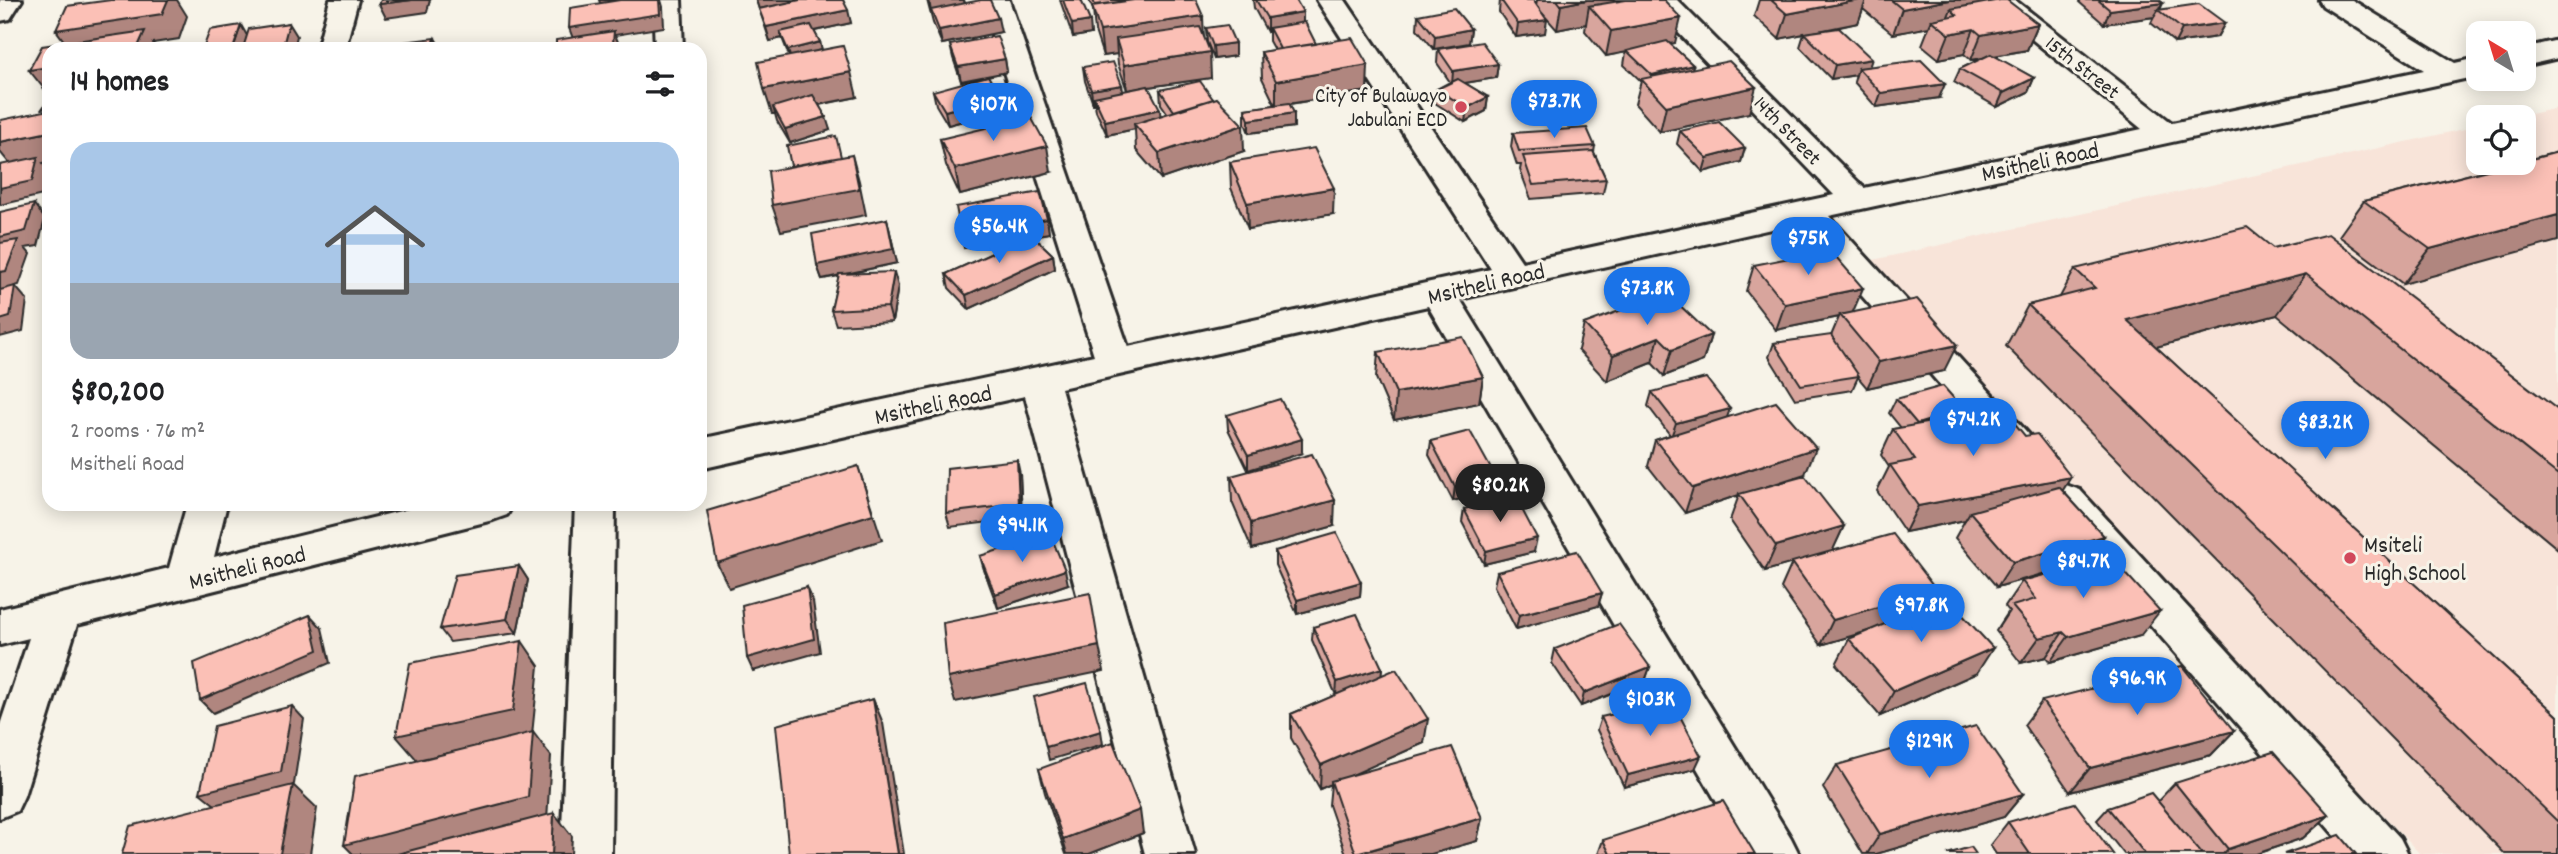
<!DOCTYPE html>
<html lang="en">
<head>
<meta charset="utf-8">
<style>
	:root { --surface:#fff; --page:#f6f6f6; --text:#202124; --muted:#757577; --accent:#1a73e8 }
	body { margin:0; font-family:Dekko,sans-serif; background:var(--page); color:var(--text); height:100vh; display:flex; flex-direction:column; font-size:26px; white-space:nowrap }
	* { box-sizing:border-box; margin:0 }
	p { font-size:23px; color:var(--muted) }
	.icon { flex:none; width:38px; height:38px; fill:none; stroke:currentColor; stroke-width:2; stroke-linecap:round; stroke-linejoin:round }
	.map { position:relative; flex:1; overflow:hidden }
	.details { position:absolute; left:42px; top:42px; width:665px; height:469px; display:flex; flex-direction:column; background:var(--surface); border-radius:21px; box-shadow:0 4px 18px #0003 }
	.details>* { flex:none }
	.needle { width:46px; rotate:322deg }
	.tools { position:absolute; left:2466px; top:21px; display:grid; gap:14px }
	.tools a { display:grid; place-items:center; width:70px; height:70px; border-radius:14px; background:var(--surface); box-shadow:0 4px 18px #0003; font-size:35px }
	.price { position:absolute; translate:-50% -60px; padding:0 16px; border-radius:24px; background:var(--accent); color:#fff; font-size:23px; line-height:46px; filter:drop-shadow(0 2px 4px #0008) }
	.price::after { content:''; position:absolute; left:50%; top:42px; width:21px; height:16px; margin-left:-10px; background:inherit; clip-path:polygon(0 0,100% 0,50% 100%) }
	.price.on { background:#222; color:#fff }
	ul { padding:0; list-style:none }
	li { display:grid; align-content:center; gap:14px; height:371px; padding:0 28px }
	li span { display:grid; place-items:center; height:217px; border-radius:21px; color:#555 }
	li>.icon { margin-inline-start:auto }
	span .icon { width:126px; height:126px; fill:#fffc; stroke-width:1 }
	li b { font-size:30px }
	h2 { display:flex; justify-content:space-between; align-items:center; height:84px; padding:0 28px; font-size:30px }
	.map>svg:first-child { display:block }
	.built { fill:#f8e4d9 }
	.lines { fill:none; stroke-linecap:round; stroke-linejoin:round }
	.minor-casing { stroke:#2b2b2b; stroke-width:6 }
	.minor { fill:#f7f3e8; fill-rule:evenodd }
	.wall { fill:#d8a59d; stroke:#2b2b2b; stroke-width:2 }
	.shaded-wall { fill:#b0867f; stroke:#2b2b2b; stroke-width:2 }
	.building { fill:#fbc0b6; stroke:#2b2b2b; stroke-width:2 }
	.poi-dot { fill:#d1495b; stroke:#f7f3e8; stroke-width:2.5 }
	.labels { text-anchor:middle; stroke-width:6; stroke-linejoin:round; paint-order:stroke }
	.far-street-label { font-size:21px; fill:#2b2b2b; stroke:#f7f3e8 }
	.far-poi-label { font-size:21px; fill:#2b2b2b; stroke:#f7f3e8; text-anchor:end }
	.street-label { font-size:24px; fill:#2b2b2b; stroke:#f7f3e8 }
	.poi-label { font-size:24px; fill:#2b2b2b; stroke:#f7f3e8; text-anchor:start }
</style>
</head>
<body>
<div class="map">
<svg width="2558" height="854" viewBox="0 0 2558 854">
	<rect width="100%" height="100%" fill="#f7f3e8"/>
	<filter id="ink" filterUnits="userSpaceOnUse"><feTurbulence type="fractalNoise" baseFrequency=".0143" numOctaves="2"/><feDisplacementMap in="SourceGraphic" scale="14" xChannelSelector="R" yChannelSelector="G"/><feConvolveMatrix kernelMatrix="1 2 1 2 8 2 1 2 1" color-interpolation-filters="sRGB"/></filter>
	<g filter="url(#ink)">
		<path class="built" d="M2558,108V854H2420L1864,262L2478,126V163H2524V117H2517Z"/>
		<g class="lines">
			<g class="minor-casing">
				<path id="minor" d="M0,0H22L10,19L0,21Z
					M330,0H358L345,49H317Z
					M653,0H681L683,49H655Z
					M981,0H1009L1128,347L1491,269L1317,0H1345L1522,262L1834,195L1647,0H1677L1864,188L2142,129L1984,0H2015L2172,123L2424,70L2323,6L2319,0H2352L2455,63L2478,58V76L1829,216L2035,441L2041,451L2035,461L2021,466L2007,461L1798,223L1460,299L1791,838L1799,854H1747L1428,306L1061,388L1195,854H1145L1025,396L700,469V439L1094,355Z
					M2558,40V58L2524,66V48Z
					M2066,485L2080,490L2400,838L2408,854H2351L2052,512L2046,501L2052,490Z
					M187,504H227L214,557L429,504H513L507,515L493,520L77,625L24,796L17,811L0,818V725L29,638L0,645V609L169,568Z
					M575,504H615L611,854H561Z"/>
			</g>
			<use href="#minor" class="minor"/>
		</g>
		<path class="wall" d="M756,0H843L851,23L814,31L820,42L822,50L857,97L819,105L830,130L790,143L777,121L775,114H772L789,56L782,38L770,41Z
			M927,0H964L965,3L1001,32L942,44L933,23Z
			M1060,0H1081L1091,34L1073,37Z
			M1089,0H1196L1211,78L1148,87L1160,116L1168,114L1161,104L1160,90L1244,151L1161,179L1136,150L1135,129L1107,135L1096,111L1095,104H1093L1085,81L1083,67L1122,85L1123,92L1139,88L1127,90L1118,64L1117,54L1103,56L1095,31L1093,10Z
			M1253,0H1296L1303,23L1316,44L1367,91L1290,104L1294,127L1249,133L1245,123V109L1275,105L1262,78L1261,52L1274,50L1269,41V31L1267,32L1254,8Z
			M1500,0H1533L1536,5L1537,0H1664L1675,43L1670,44L1693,65L1692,68L1749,113L1660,132L1635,104L1641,81L1624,65L1626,52L1606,56L1585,31L1586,24L1557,30L1544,15L1545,33L1516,37L1499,12Z
			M1759,0H1998L2038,24L2027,50L1994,56L2034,78L2028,92L1997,107L1954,82L1960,69L1982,58L1971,60L1964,54L1939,59L1922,45L1929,27L1893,34L1863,9L1858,23L1827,30L1869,67L1939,98L1876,107L1854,82L1856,75L1831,79L1800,47L1804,34L1779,39L1754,16Z
			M2080,0H2159L2163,3L2160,10L2225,23L2217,37L2175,43L2151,23L2154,17L2104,24L2079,2Z
			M1418,15L1471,29L1469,43L1434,49L1417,29Z
			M1206,28L1235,56L1214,59L1207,42Z
			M950,45L1005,59L1007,72L961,81L953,58Z
			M1438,49L1498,64L1496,78L1465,83L1488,97L1486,111L1465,122L1435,103L1437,89L1450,82L1437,63Z
			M933,91L1004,110L948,125L936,105Z
			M1680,131L1745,148L1741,162L1703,172L1677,144Z
			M1513,133L1595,146L1594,152L1606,179L1603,193L1531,199L1520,170L1521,165H1517L1511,147Z
			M940,139L1051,172L960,195L946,165Z
			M2558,152L2403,284L2339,236L2364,201Z
			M1230,162L1333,214L1248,229L1231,188Z
			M887,219L897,263L847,274L898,286L892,322L836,325L831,310L839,276L822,279L817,265Z
			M1047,219L1049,233L1033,236L1053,255L1055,269L969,309L949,288L946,274L1029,236L964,248Z
			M2273,248L2558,410V549L2277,315L2156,347L2558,716V854H2505L2006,346L2028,305L2060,297L2075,269Z
			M1754,265L1853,312L1944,371L1867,388L1858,377L1852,390L1795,399L1769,357L1774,343L1831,336L1839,317L1776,330L1746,291Z
			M1655,304L1711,335L1703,361L1664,376L1652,363L1607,381L1578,350L1584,324Z
			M1378,352L1483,377L1479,403L1394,420L1376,378Z
			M1652,392L1727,417L1805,474L1764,487L1844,526L1832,551L1936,590L1926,607L1977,673L1880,716L1836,664L1849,639L1874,629L1821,645L1781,588L1792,563L1765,571L1730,520L1739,495L1685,513L1648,466L1655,440L1670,435L1648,406Z
			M1896,399L1961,416L2063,491L2104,536L2087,561L1997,587L1955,538L1965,520L1905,532L1877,491L1889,467L1881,455L1893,429L1901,428L1889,413Z
			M1227,415L1302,453L1248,470L1228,429Z
			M1431,441L1493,490L1453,501L1429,455Z
			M1020,474L1022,518L950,527L946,513Z
			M1231,476L1334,526L1252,549L1232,502Z
			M1464,509L1534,552L1484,564L1462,522Z
			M1275,551L1361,582L1360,596L1297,614L1275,565Z
			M980,556L1068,584L998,608L984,570Z
			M519,566L528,580L517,633L450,642L440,629Z
			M1497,572L1602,593L1598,606L1516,629L1494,586Z
			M2022,581L2140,636L2050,662L2046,657L2021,663L1996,631L2009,611L2005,606Z
			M1313,627L1382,668L1381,676L1424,743L1349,776L1482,818L1477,841L1431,854H1346L1329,805L1331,784L1320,789L1291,738V714L1336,695L1312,640Z
			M1555,649L1650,667L1645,681L1581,706L1552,663Z
			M2042,701L2234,731L2211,755L2070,792L2024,725Z
			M1601,717L1695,769L1624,787L1597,730Z
			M1837,765L2023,794L2004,817L1876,854H1863L1823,788Z
			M1039,769L1143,833L1089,854H1066L1045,793Z
			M2175,783L2329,815L2303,838L2256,854H2124L2097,820L2108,808L2158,801Z
			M2008,822L2113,854H1996L1990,845Z
			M1603,840L1755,854H1598Z"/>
		<path class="shaded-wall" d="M168,0H177L187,16L179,39L153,43L157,49H70L56,30Z
			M412,0H430L427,12L386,18L379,4Z
			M599,0H636L603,11Z
			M659,0H661L663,7L664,27L615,35L619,44V49H577L569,28Z
			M756,0H803L759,9Z
			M929,0H964L965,6L931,12Z
			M1587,0H1641L1589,6L1586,24L1557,30L1561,5Z
			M1859,0H1866L1858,23L1779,39L1787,14Z
			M1950,0H1998L1957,15L1951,9L1945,24L1932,20L1929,27L1893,34L1902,9Z
			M2163,3L2154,17L2104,24L2110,10Z
			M848,10L851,23L783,38L780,32L782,38L770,41L766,27Z
			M1303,12V26L1269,28V31L1267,32V18Z
			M1203,16L1204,41L1116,39L1117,54L1103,56L1100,31Z
			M998,18L1001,32L942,44L939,30Z
			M1681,18L1675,43L1606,56L1611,31Z
			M1547,20L1545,33L1516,37L1518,24Z
			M1090,21L1091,34L1073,37L1072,24Z
			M289,23L297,36L294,49H233L241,25L249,39Z
			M2225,23L2217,37L2175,43L2182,29Z
			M2038,24L2027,50L1971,60L1981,35Z
			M1471,29L1469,43L1434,49L1435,36Z
			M1974,29L1964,54L1939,59L1949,34Z
			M435,38L441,49H432Z
			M820,42L823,56L792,63L788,50Z
			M1235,43V56L1214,59L1213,46Z
			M1210,52L1211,78L1127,90L1124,65Z
			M1005,59L1007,72L961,81L958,67Z
			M1872,59L1867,73L1858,68L1856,75L1831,79L1835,65Z
			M1498,64L1496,78L1452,85L1453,71Z
			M1368,65L1367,91L1276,106V81Z
			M1693,65L1690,78L1649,89L1652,75Z
			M49,67V95L29,70Z
			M851,72L857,97L776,113L773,107L775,114H772L764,89Z
			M2034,78L2028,92L1997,107L2003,93Z
			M1945,84L1939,98L1876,107L1881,93Z
			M1122,85L1123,99L1094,97L1095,104H1093L1091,90Z
			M1756,87L1749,113L1660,132L1666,106Z
			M1001,96L1004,110L948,125L945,111Z
			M1488,97L1486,111L1465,122L1467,108Z
			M1160,109L1161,123L1134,124L1135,129L1107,135L1105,121Z
			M1294,113V127L1249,133V120Z
			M826,117L830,130L790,143L785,129Z
			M1243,125L1244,151L1161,179L1159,153Z
			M49,132V162L43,163L49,172L43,195L0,205V188L14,169L0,152V142Z
			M1047,146L1051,172L960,195L955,169Z
			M1745,148L1741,162L1703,172L1707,158Z
			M852,155L859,181L866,215L781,231L772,205Z
			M1334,188L1333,214L1248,229L1247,203Z
			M34,204L45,219L38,246L25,248L30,254L19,285L15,286L27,300L23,331L0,337V237Z
			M2558,215V241L2403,284L2430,249Z
			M887,219L897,263L822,279L817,265Z
			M1047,219L1049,233L964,248L961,233Z
			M1053,255L1055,269L969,309L966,295Z
			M894,272L898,286L892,322L888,307Z
			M2306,274L2277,315L2103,361L2127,320Z
			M1863,288L1852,314L1840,315L1839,317L1776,330L1785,304Z
			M1711,335L1703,361L1664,376L1672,350Z
			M1659,337L1652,363L1607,381L1613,355Z
			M1957,345L1944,371L1867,388L1879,362Z
			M1483,377L1479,403L1394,420L1396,393Z
			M1730,409L1725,423L1671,437L1676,423Z
			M1964,410L1957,425L1910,438L1917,424Z
			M1302,439V453L1248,470V455Z
			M1816,448L1805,474L1740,495L1739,494V495L1685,513L1693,488Z
			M1017,460L1020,474L1022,518L1019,504Z
			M858,466L882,540L729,588L717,563Z
			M1495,476L1493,490L1453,501L1455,487Z
			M2071,477L2055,503L1970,512L1965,520L1905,532L1918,506Z
			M1335,500L1334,526L1252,549L1251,523Z
			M1844,526L1832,552L1765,571L1776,546Z
			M2104,536L2087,561L1997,587L2013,562Z
			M1537,538L1534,552L1484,564L1486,551Z
			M519,566L528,580L517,633L507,619Z
			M1065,570L1068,584L998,608L995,594Z
			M1361,582L1360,596L1297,614V600Z
			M807,587L813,601L820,652L753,671L747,658Z
			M1936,590L1922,615L1821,645L1833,620Z
			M1602,593L1598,606L1516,629L1519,615Z
			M2160,611L2140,636L2050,662L2068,637Z
			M310,615L322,628L330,663L213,713L200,700Z
			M2063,632L2046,657L2021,663L2039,638Z
			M522,641L539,666L532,735L417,760L396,736Z
			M1099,646L1104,671L955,702L948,678Z
			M1993,648L1977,673L1880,716L1894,691Z
			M1650,667L1645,681L1581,706L1584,693Z
			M1382,668L1381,681L1336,695L1337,682Z
			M873,699L883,723L904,854H898Z
			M292,706L304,719L294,784L293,785L317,808L310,854H280L215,805L200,793Z
			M1428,719L1424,743L1332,784L1331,781V784L1320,789L1321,765Z
			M1101,731L1103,744L1049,760L1046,747Z
			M2234,731L2211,755L2070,792L2090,768Z
			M533,732L551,756L547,820L419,854H353L344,845Z
			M1701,756L1695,769L1624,787L1628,775Z
			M2023,794L2004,817L1876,854H1867L1880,834Z
			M1140,810L1143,833L1089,854H1067L1063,839Z
			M554,813L572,836L571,854H552Z
			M2329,815L2303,838L2256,854H2223L2228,849Z
			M1482,818L1477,841L1431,854H1357Z"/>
		<path class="building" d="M111,0H168L162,14L56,30L67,6Z
			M381,0H412L379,4Z
			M620,0H659L660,14L569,28L570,8Z
			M800,0H843L848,10L766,27L759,9Z
			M981,0H990L998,18L939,30L931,10Z
			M1063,0H1081L1090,21L1072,24Z
			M1093,0H1134L1095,5Z
			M1134,0H1196L1203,16L1100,31L1092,6Z
			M1256,0H1296L1303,12L1267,18Z
			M1501,0H1533L1547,20L1518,24Z
			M1557,0H1587L1561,5Z
			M1626,0H1664L1681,18L1611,31L1589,6Z
			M1771,0H1859L1787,14Z
			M1891,0H1950L1902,9Z
			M2000,0H2007L2038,24L1981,35L1974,29L1949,34L1932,20L1957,15L1951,9Z
			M2098,0H2159L2163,3L2110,10Z
			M2199,4L2225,23L2182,29L2158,10Z
			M1454,8L1471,29L1435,36L1418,15Z
			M1305,22L1316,44L1280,49L1269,28Z
			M289,23L284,42L243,48L249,29Z
			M241,25L233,49H203L210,30Z
			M811,25L820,42L788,50L780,32Z
			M1227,25L1235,43L1213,46L1206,28Z
			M1200,27L1210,52L1124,65L1116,39Z
			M1839,28L1872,59L1835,65L1804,33Z
			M145,31L137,49H49V67L29,70L42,46Z
			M614,31L613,43L577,49H556V40Z
			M997,36L1005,59L958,67L950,45Z
			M435,38L432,49H351Z
			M1352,38L1368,65L1276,81L1261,52Z
			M1667,41L1693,65L1652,75L1627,51Z
			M1482,42L1498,64L1453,71L1438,49Z
			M843,46L851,72L764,89L758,62Z
			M1991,54L2034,78L2003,93L1960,69Z
			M1921,60L1945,84L1881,93L1858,68Z
			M1729,61L1756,87L1666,106L1641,79Z
			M1113,62L1122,85L1091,90L1083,67Z
			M988,76L1001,96L945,111L933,91Z
			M1458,79L1488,97L1467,108L1437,89Z
			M1200,81L1213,99L1174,111L1160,90Z
			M1148,86L1160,109L1105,121L1094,97Z
			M813,95L826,117L785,129L773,107Z
			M1217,98L1243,125L1159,153L1134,124Z
			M49,99V108L42,109Z
			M1289,103L1294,113L1249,120L1245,109Z
			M49,110V132L0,142V124L1,120Z
			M1031,117L1047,146L955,169L940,139Z
			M1719,122L1745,148L1707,158L1680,131Z
			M1587,128L1595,146L1519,151L1513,133Z
			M836,136L841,157L791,166L787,146Z
			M1314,148L1334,188L1247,203L1230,162Z
			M1593,151L1606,179L1533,185L1523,156Z
			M2558,152V215L2430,249L2364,201L2515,163H2524V161Z
			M852,155L859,189L772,205L768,171Z
			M38,157L32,181L0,188V165Z
			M1040,192L1047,219L961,233L956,207Z
			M34,204L26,231L0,237V212Z
			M887,219L893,249L817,265L812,234Z
			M2247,227L2273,248L2328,234L2558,410V475L2306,274L2127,320L2558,716V822L2028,305L2095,288L2075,269Z
			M1032,235L1053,255L966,295L946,274Z
			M18,240L6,271L0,272V243Z
			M1830,250L1863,288L1785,304L1754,265Z
			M894,272L888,307L831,310L839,274Z
			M15,286L10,317L0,320V290Z
			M1672,298L1711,335L1672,350L1659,337L1613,355L1584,324L1649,300L1655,304Z
			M1917,299L1957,345L1879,362L1840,315Z
			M1831,335L1859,376L1801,385L1774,343Z
			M1463,337L1483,377L1396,393L1378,352Z
			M1706,378L1730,409L1676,423L1652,392Z
			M1943,386L1964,410L1917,424L1896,399Z
			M1280,399L1302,439L1248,455L1227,415Z
			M1776,402L1816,448L1693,488L1655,440Z
			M2003,409L2025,436L2037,434L2071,477L1918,506L1890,465L1915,460L1893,429Z
			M1470,431L1495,476L1455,487L1431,441Z
			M1312,454L1335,500L1251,523L1231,476Z
			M1017,460L1019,504L946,513L947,468Z
			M858,466L873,514L717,563L707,511Z
			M1805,476L1844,526L1776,546L1739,494Z
			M2059,487L2104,536L2013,562L1970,512Z
			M1515,496L1537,538L1486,551L1464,509Z
			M1337,533L1361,582L1297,600L1275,551Z
			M1050,534L1065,570L995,594L980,556Z
			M1893,534L1936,590L1833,620L1792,562Z
			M1577,551L1602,593L1519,615L1497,572Z
			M2111,557L2160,611L2068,637L2063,632L2039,638L2012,606L2036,599L2022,581Z
			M519,566L507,619L440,629L455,575Z
			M807,587L814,639L747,658L742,605Z
			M1090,593L1099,646L948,678L943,623Z
			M1947,598L1993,648L1894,691L1849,639Z
			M1357,614L1382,668L1337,682L1313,627Z
			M310,615L318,650L200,700L194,663Z
			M1619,624L1650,667L1584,693L1555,649Z
			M522,641L513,711L396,736L410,663Z
			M2182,666L2234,731L2090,768L2042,701Z
			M1396,669L1428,719L1321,765L1291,714Z
			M1087,683L1101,731L1046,747L1034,697Z
			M873,699L898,854H789L776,725Z
			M1672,701L1701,756L1628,775L1601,717Z
			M292,706L281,772L200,793L214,726Z
			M1976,726L2023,794L1880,834L1837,765Z
			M533,732L528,797L344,845L355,776Z
			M1113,742L1140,810L1063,839L1039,769Z
			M1452,747L1482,818L1356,854L1331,781Z
			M2273,752L2329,815L2228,849L2175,783Z
			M293,785L280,854H122L130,826Z
			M2151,793L2202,854H2145L2108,808Z
			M1723,801L1755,854H1610L1603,840Z
			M2075,803L2113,854H2030L2008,822Z
			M554,813L552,854H397Z
			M2340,835L2356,854H2284Z
			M1971,847L1976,854H1947Z"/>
	</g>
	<g class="poi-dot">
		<circle cx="1461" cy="107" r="7"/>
		<circle cx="2350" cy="558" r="7"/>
	</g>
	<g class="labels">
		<g class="far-street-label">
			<text transform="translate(2083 67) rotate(38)" y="7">15th Street</text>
			<text transform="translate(1788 130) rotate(46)" y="7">14th Street</text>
		</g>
		<g class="far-poi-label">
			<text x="1447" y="102">City of Bulawayo<tspan x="1447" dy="24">Jabulani ECD</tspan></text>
		</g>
		<g class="street-label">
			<text transform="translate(2040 161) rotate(-12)" y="8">Msitheli Road</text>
			<text transform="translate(1486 283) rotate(-13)" y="8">Msitheli Road</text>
			<text transform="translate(933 404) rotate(-12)" y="8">Msitheli Road</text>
			<text transform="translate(247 567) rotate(-14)" y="8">Msitheli Road</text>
		</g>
		<g class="poi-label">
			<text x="2364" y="552">Msiteli<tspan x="2364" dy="28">High School</tspan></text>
		</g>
	</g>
</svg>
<div class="tools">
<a><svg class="needle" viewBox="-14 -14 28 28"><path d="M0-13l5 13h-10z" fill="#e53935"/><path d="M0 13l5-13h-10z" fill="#757577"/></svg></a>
<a><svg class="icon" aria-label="locate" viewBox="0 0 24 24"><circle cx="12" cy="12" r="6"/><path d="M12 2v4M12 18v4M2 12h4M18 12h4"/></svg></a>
</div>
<b class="price" style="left:1554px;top:140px">$73.7K</b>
<b class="price" style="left:993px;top:143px">$107K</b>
<b class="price" style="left:999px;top:265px">$56.4K</b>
<b class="price" style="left:1808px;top:277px">$75K</b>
<b class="price" style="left:1647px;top:327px">$73.8K</b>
<b class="price" style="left:1973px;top:458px">$74.2K</b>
<b class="price" style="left:2325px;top:461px">$83.2K</b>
<b class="price on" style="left:1500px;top:524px">$80.2K</b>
<b class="price" style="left:1022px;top:564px">$94.1K</b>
<b class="price" style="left:2083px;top:600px">$84.7K</b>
<b class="price" style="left:1921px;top:644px">$97.8K</b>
<b class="price" style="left:2137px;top:717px">$96.9K</b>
<b class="price" style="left:1650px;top:738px">$103K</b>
<b class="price" style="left:1929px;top:780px">$129K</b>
<section class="details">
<h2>14 homes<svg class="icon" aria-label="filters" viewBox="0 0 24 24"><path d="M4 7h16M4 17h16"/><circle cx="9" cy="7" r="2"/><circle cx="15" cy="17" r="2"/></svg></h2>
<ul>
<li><span style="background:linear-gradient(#a9c7e8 65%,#9aa5b1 0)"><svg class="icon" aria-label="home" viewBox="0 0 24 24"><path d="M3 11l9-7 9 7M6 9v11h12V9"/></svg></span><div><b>$80,200</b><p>2 rooms · 76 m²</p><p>Msitheli Road</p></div></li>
</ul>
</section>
</div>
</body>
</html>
